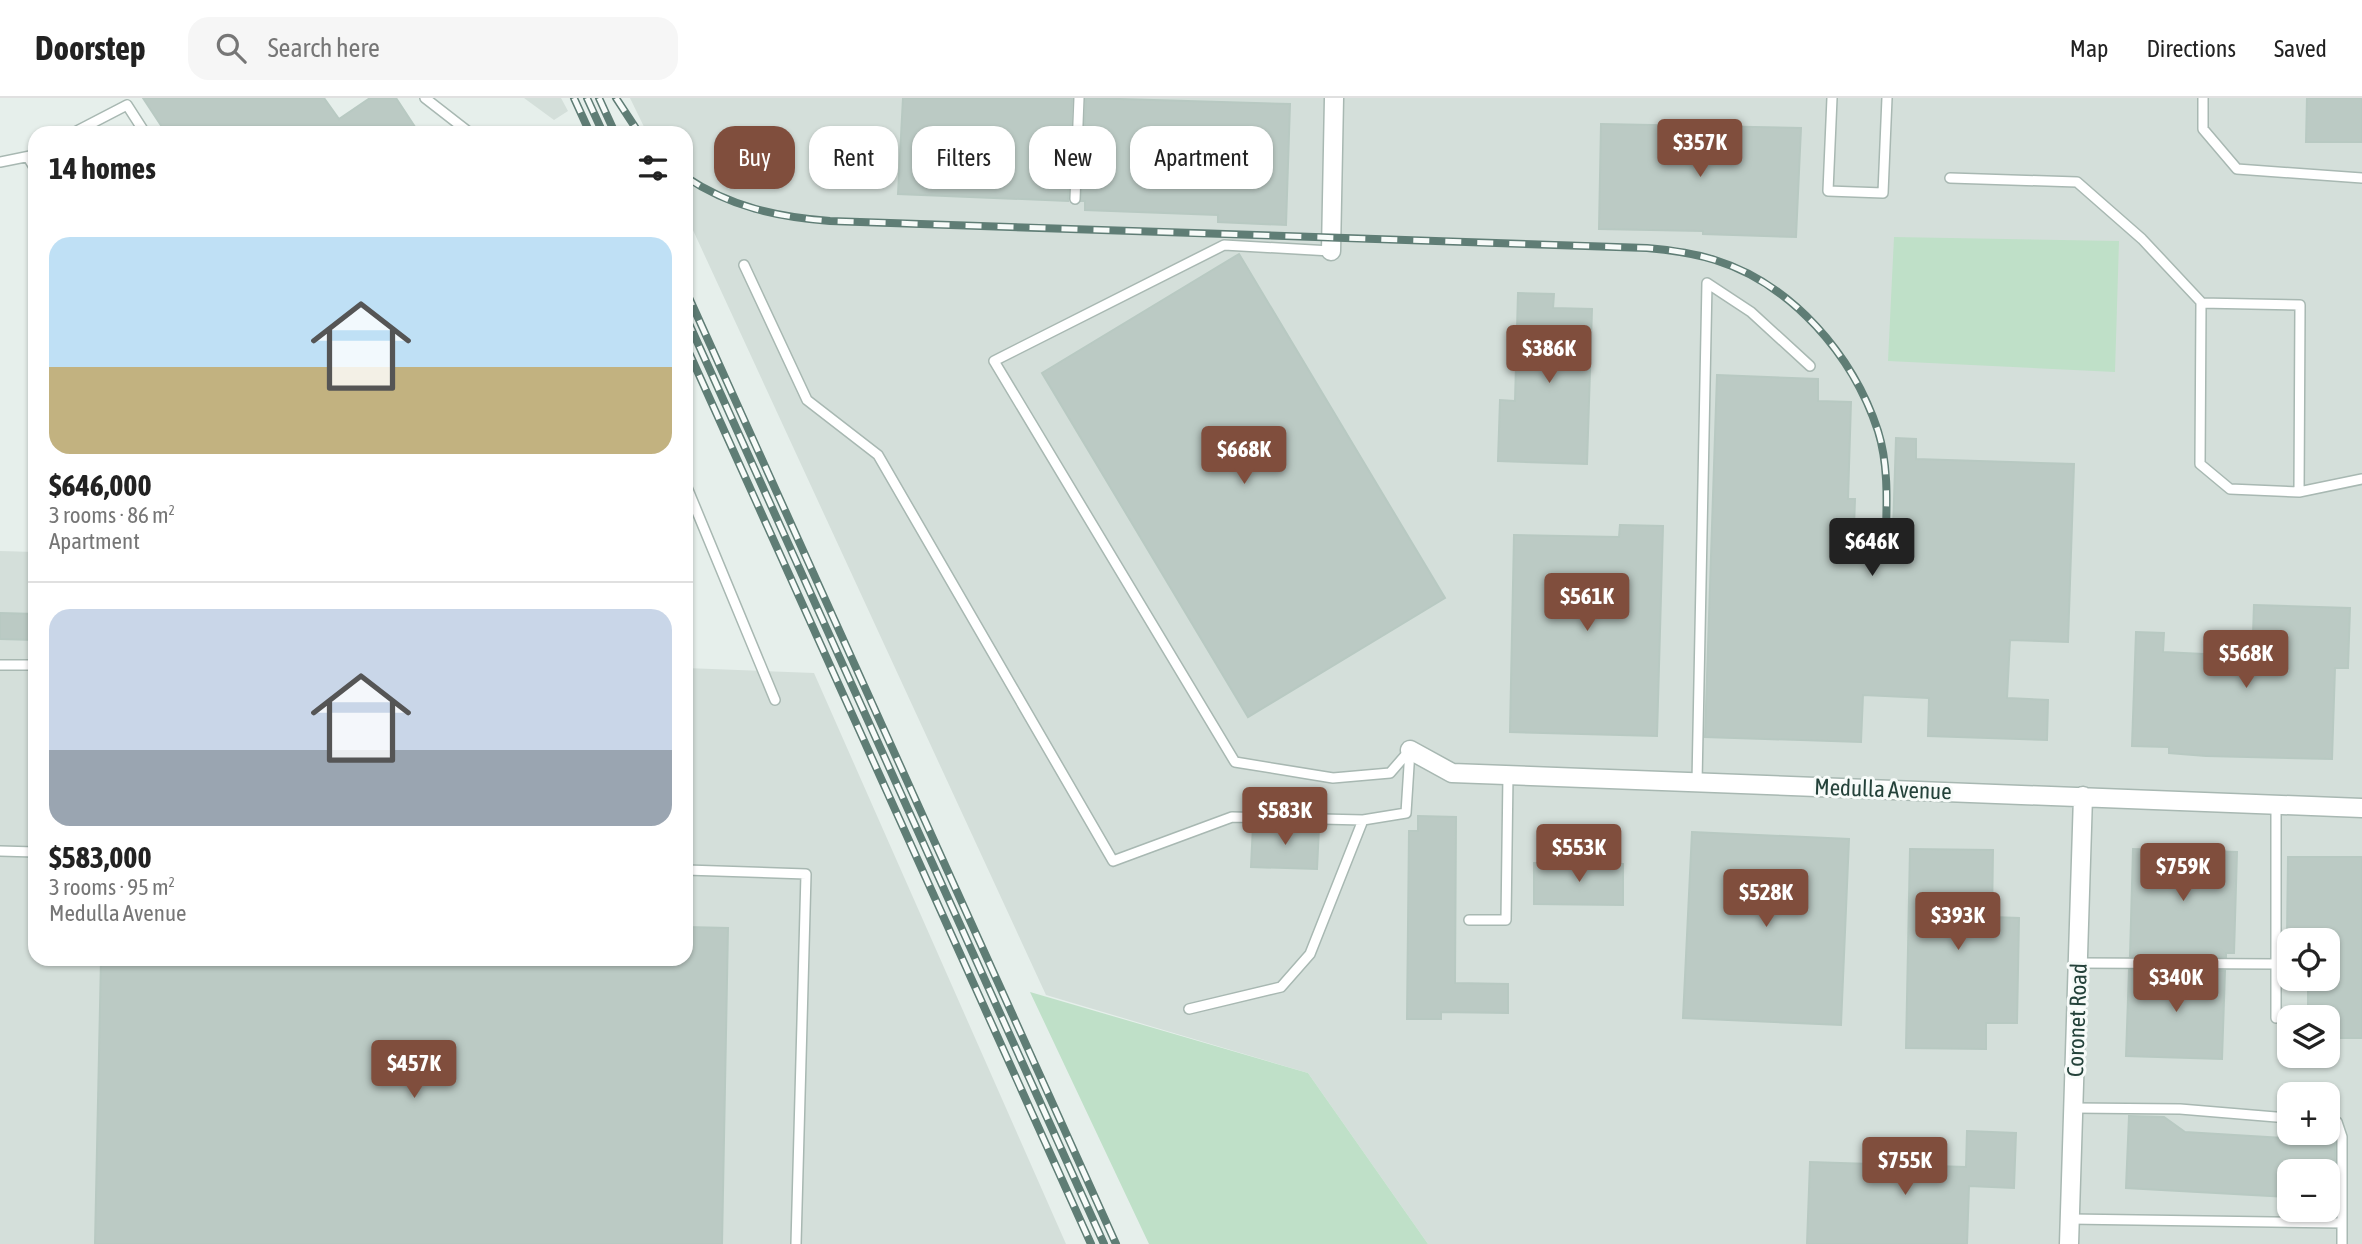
<!DOCTYPE html>
<html lang="en">
<head>
<meta charset="utf-8">
<style>
	:root { --surface:#fff; --page:#f6f6f6; --text:#222; --muted:#767676; --line:#e0e0e0; --accent:#804e3d }
	body { margin:0; font-family:"Asap Condensed",sans-serif; background:var(--page); color:var(--text); height:100vh; display:flex; flex-direction:column; font-size:26px; white-space:nowrap }
	* { box-sizing:border-box; margin:0 }
	p { font-size:23px; color:var(--muted) }
	.icon { flex:none; width:38px; height:38px; fill:none; stroke:currentColor; stroke-width:2; stroke-linecap:round; stroke-linejoin:round }
	.map { position:relative; flex:1; overflow:hidden }
	.side { position:absolute; left:28px; top:28px; width:665px; height:840px; display:flex; flex-direction:column; background:var(--surface); border-radius:21px; box-shadow:0 2px 5px #0004 }
	.side>* { flex:none }
	.hud { position:absolute; left:714px; top:28px; width:665px; height:63px; display:flex; gap:14px }
	.controls { position:absolute; left:2277px; top:830px; display:grid; gap:14px }
	.controls a { display:grid; place-items:center; width:63px; height:63px; border-radius:14px; background:var(--surface); box-shadow:0 2px 5px #0004; font-size:35px }
	.price { position:absolute; translate:-50% -60px; padding:0 16px; border-radius:7px; background:var(--accent); color:#fff; font-size:23px; line-height:46px; filter:drop-shadow(0 2px 4px #0008) }
	.price::after { content:''; position:absolute; left:50%; top:42px; width:21px; height:16px; margin-left:-10px; background:inherit; clip-path:polygon(0 0,100% 0,50% 100%) }
	.price.active { background:#222; color:#fff }
	ul { padding:0; list-style:none }
	li { display:grid; align-content:center; gap:14px; height:371px; padding:0 21px }
	li+li { border-top:2px solid var(--line) }
	li span { display:grid; place-items:center; height:217px; border-radius:21px; color:#555 }
	li>.icon { margin-inline-start:auto }
	span .icon { width:126px; height:126px; fill:#fffc; stroke-width:1 }
	li b { font-size:30px }
	h2 { display:flex; justify-content:space-between; align-items:center; height:84px; padding:0 21px; font-size:30px }
	.chip { padding:0 24px; border-radius:21px; background:var(--surface); box-shadow:0 2px 5px #0004; font-size:24px; line-height:63px }
	.chip.active { background:var(--accent); color:#fff }
	header { display:flex; align-items:center; gap:42px; box-sizing:border-box; height:98px; padding:0 35px; background:var(--surface); border-bottom:2px solid var(--line) }
	header strong { font-size:33px }
	nav { display:flex; gap:38px; margin-inline-start:auto; font-size:24px }
	.search { width:490px; height:63px; background:var(--page); display:flex; align-items:center; gap:18px; box-sizing:border-box; padding:0 24px; border-radius:21px; color:var(--muted); font-size:26px }
	.map>svg:first-child { display:block }
	.built { fill:#d4dfda; fill-rule:evenodd }
	.green { fill:#bfe0c8 }
	.building { fill:#bbcac4; stroke:#b8c9c2; stroke-width:2 }
	.lines { fill:none; stroke-linecap:round; stroke-linejoin:round }
	.lane-casing { stroke:#a8b8b2; stroke-width:12 }
	.street-casing { stroke:#a8b8b2; stroke-width:21 }
	.lane { stroke:#fff; stroke-width:9 }
	.street { stroke:#fff; stroke-width:18 }
	.rail-casing { stroke:#5f7d75; stroke-width:8 }
	.rail { stroke:#f7fbf9; stroke-width:5; stroke-dasharray:16; stroke-linecap:butt }
	.labels { text-anchor:middle; stroke-width:6; stroke-linejoin:round; paint-order:stroke }
	.street-label { font-size:23px; fill:#24423a; stroke:#f7fbf9 }
</style>
</head>
<body>
<header>
<strong>Doorstep</strong>
<div class="search"><svg class="icon" aria-label="search" viewBox="0 0 24 24"><circle cx="10" cy="10" r="6"/><path d="M15 15l6 6"/></svg>Search here</div>
<nav><a>Map</a><a>Directions</a><a>Saved</a></nav>
</header>
<div class="map">
<svg width="2362" height="1146" viewBox="0 0 2362 1146">
	<rect width="100%" height="100%" fill="#e6efeb"/>
	<path class="built" d="M524,0H561L568,13L554,22Z
		M630,0H2362V1146H1428L1308,975L1046,897L686,117V35H647ZM2289,842H2328V880H2289ZM2289,919H2328V957H2289ZM2289,996H2328V1034H2289ZM2289,1073H2328V1111H2289Z
		M0,453L35,454V861H686V570L814,575L1066,1146H0Z"/>
	<path class="green" d="M1894,139L2119,143L2115,274L1888,263Z
		M1030,894L1308,975L1428,1146H1149Z"/>
	<path class="building" d="M143,0H324L339,21L370,0H396L419,35H166Z
		M903,0H1072L1068,103L898,96Z
		M1086,0L1290,6L1286,127L1218,124V117L1085,112V103H1081Z
		M2307,0H2362V44H2306Z
		M1601,26L1801,30L1796,139L1703,136V133L1599,131Z
		M1239,156L1445,500L1248,619L1042,275Z
		M1518,195L1554,196L1553,210L1592,211L1587,366L1498,363L1500,302L1515,303Z
		M1717,277L1818,281V303L1851,304L1848,401H1855L1854,430H1848L1847,462L1892,463L1896,340L1916,341V361L2074,366L2068,544L2010,542L2007,600L2048,602L2047,642L1928,638L1929,600L1863,597L1861,644L1705,639Z
		M1620,427L1663,428L1657,638L1510,634L1514,437L1619,439Z
		M2254,507L2350,510L2348,570H2335L2332,661L2206,658L2169,655V649L2132,648L2136,534L2164,535L2163,554L2203,556V563L2252,565Z
		M0,515L35,516V542L0,541Z
		M1418,718L1456,719L1455,885L1508,886V915L1441,914V921H1407L1409,733H1418Z
		M1253,727L1319,730L1317,771L1251,769Z
		M1692,734L1849,741L1841,927L1683,920Z
		M1910,751L1993,752L1992,819L2019,820L2017,925H1986V951L1906,950Z
		M2133,751L2237,754L2234,855H2226V859L2130,858Z
		M2288,759H2362V940H2328V919H2308V880H2328V842L2287,838Z
		M1534,765L1623,766V807L1534,806Z
		M686,829L728,830L722,1146H95L101,861H686Z
		M2129,872L2225,873L2222,961L2126,958Z
		M2129,1018L2164,1019L2185,1034L2335,1043V1073H2289V1099L2126,1090Z
		M1967,1033L2016,1035L2014,1090L1969,1088L1967,1146H1807L1810,1064L1966,1069Z"/>
	<g class="lines">
		<g class="lane-casing">
			<path id="lane" d="M425,0L470,35
				M1832,0L1828,93L1883,95L1887,0
				M2203,0V31L2237,71L2362,80
				M73,35L127,7L145,35
				M29,61L35,71
				M0,64L35,57
				M1950,80L2077,84L2142,141L2202,205
				M1075,101L1079,0
				M1331,153L1224,147L994,263L1235,664L1333,680L1390,675L1410,652
				M744,167L807,302L878,357L1113,763L1232,719L1363,722L1406,715L1410,652
				M686,387L775,602
				M2299,394L2300,207L2201,205L2200,366L2230,391L2299,394L2362,381
				M0,567H35
				M1697,684L1707,185L1751,214L1810,268
				M0,753L35,754
				M686,772L806,776L796,1146
				M1469,822H1506L1508,677
				M2079,865L2277,866
				M1189,911L1281,889L1310,856L1363,722
				M2276,920V706
				M2074,1010L2180,1011L2289,1020
				M2328,1023L2337,1024L2342,1039V1125
				M2070,1121L2342,1125V1146"/>
		</g>
		<g class="street-casing">
			<path id="street" d="M1331,153L1334,0
				M1410,652L1452,675L2362,710
				M2069,1146L2083,698"/>
		</g>
		<use href="#lane" class="lane"/>
		<use href="#street" class="street"/>
		<g class="rail-casing">
			<path id="rail" d="M574,0L590,35
				M587,0L603,35
				M599,0L615,35
				M616,0L639,35
				M686,79C730,109 778,119 830,123L1647,150C1670,152 1693,155 1715,162C1792,186 1853,257 1878,333C1888,365 1887,400 1886,433
				M686,193L1116,1146
				M686,219L1104,1146
				M686,248L1091,1146"/>
		</g>
		<use href="#rail" class="rail"/>
	</g>
	<g class="labels">
		<g class="street-label">
			<text transform="translate(1883 691) rotate(2)" y="8">Medulla Avenue</text>
			<text transform="translate(2077 922) rotate(-88)" y="8">Coronet Road</text>
		</g>
	</g>
</svg>
<div class="controls">
<a><svg class="icon" aria-label="locate" viewBox="0 0 24 24"><circle cx="12" cy="12" r="6"/><path d="M12 2v4M12 18v4M2 12h4M18 12h4"/></svg></a>
<a><svg class="icon" aria-label="layers" viewBox="0 0 24 24"><path d="M12 4l9 5-9 5-9-5zM3 14l9 5 9-5"/></svg></a>
<a>+</a>
<a>−</a>
</div>
<b class="price" style="left:1700px;top:81px">$357K</b>
<b class="price" style="left:1549px;top:287px">$386K</b>
<b class="price" style="left:1244px;top:388px">$668K</b>
<b class="price active" style="left:1872px;top:480px">$646K</b>
<b class="price" style="left:1587px;top:535px">$561K</b>
<b class="price" style="left:2246px;top:592px">$568K</b>
<b class="price" style="left:1285px;top:749px">$583K</b>
<b class="price" style="left:1579px;top:786px">$553K</b>
<b class="price" style="left:2183px;top:805px">$759K</b>
<b class="price" style="left:1766px;top:831px">$528K</b>
<b class="price" style="left:1958px;top:854px">$393K</b>
<b class="price" style="left:2176px;top:916px">$340K</b>
<b class="price" style="left:414px;top:1002px">$457K</b>
<b class="price" style="left:1905px;top:1099px">$755K</b>
<div class="hud">
<a class="chip active">Buy</a>
<a class="chip">Rent</a>
<a class="chip">Filters</a>
<a class="chip">New</a>
<a class="chip">Apartment</a>
</div>
<section class="side">
<h2>14 homes<svg class="icon" aria-label="filters" viewBox="0 0 24 24"><path d="M4 7h16M4 17h16"/><circle cx="9" cy="7" r="2"/><circle cx="15" cy="17" r="2"/></svg></h2>
<ul>
<li><span style="background:linear-gradient(#bfe0f5 60%,#c2b280 0)"><svg class="icon" aria-label="home" viewBox="0 0 24 24"><path d="M3 11l9-7 9 7M6 9v11h12V9"/></svg></span><div><b>$646,000</b><p>3 rooms · 86 m²</p><p>Apartment</p></div></li>
<li><span style="background:linear-gradient(#c9d6e8 65%,#9aa5b1 0)"><svg class="icon" aria-label="home" viewBox="0 0 24 24"><path d="M3 11l9-7 9 7M6 9v11h12V9"/></svg></span><div><b>$583,000</b><p>3 rooms · 95 m²</p><p>Medulla Avenue</p></div></li>
</ul>
</section>
</div>
</body>
</html>
